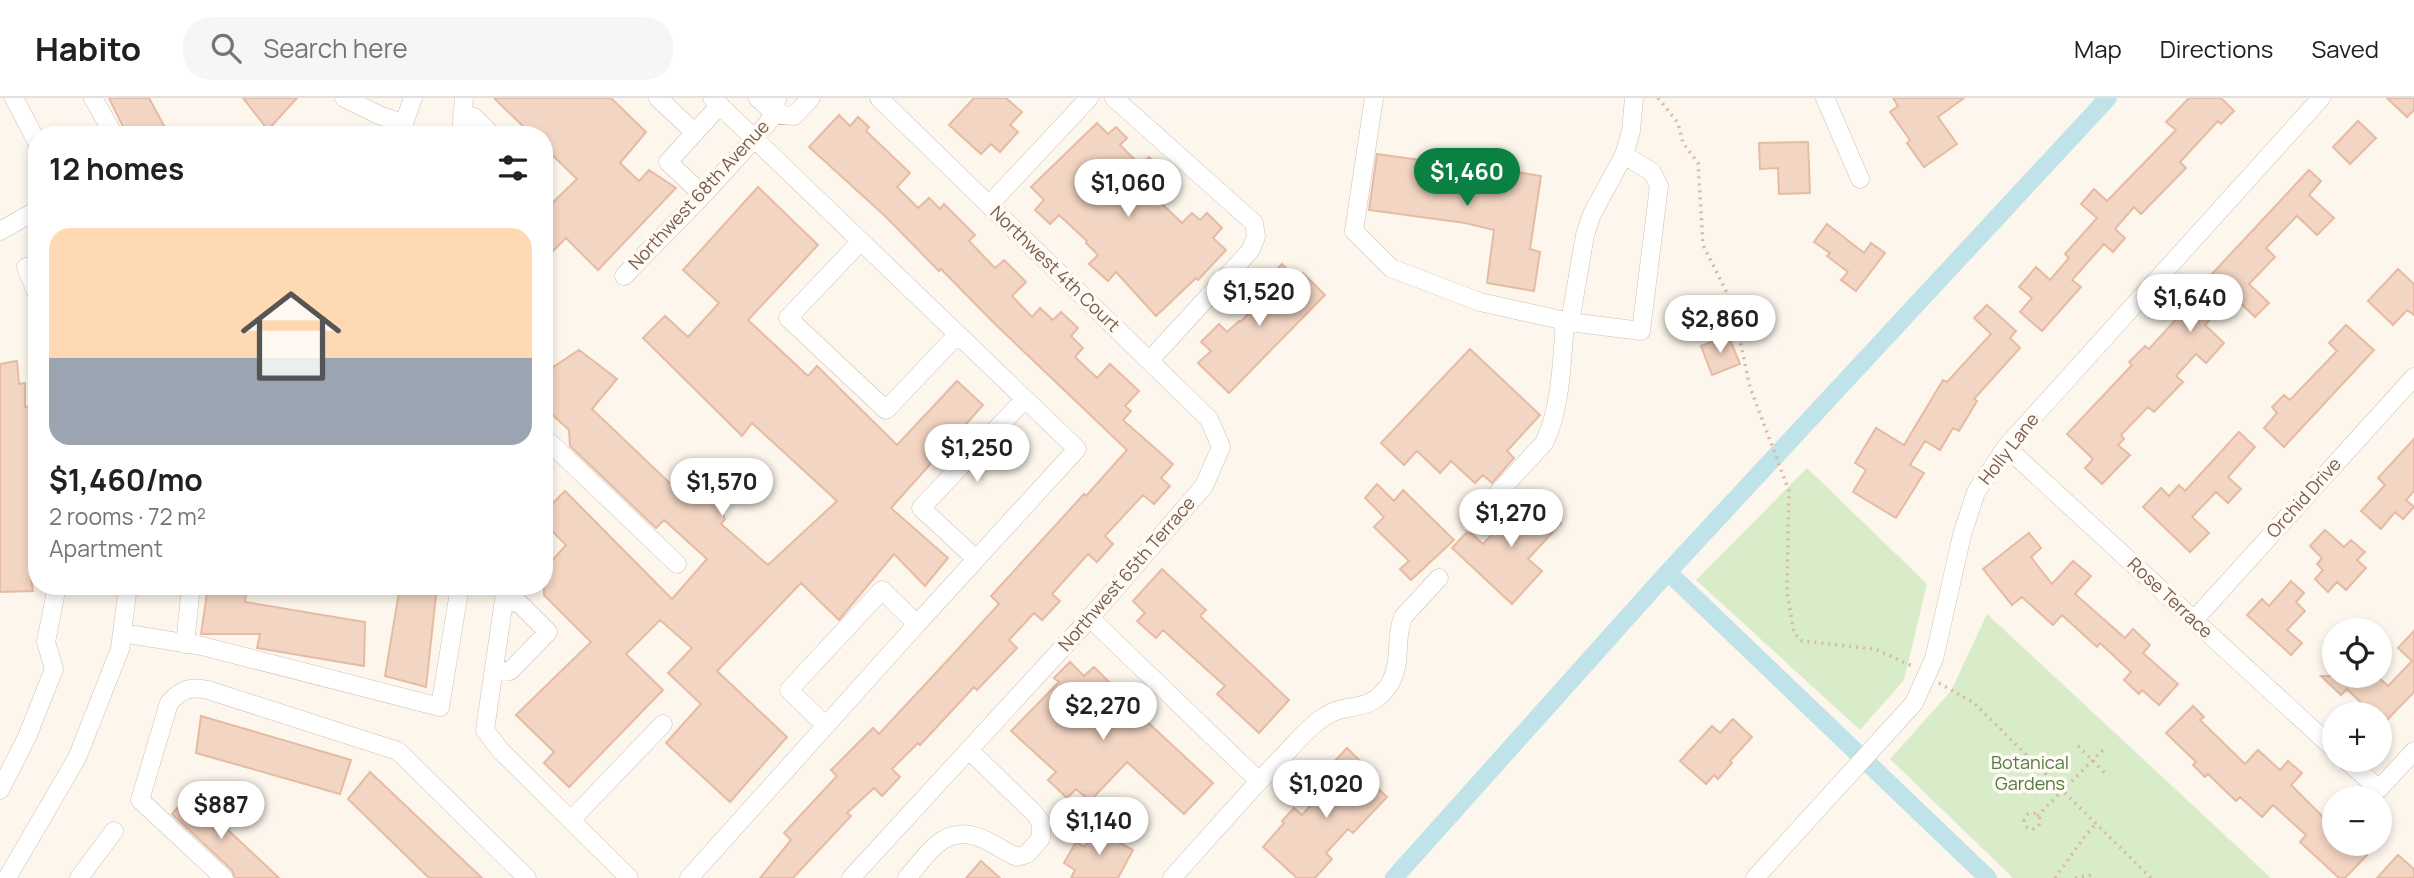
<!DOCTYPE html>
<html lang="en">
<head>
<meta charset="utf-8">
<style>
	:root { --surface:#fff; --page:#f6f6f6; --text:#202124; --muted:#757577; --line:#e0e0e0; --accent:#0b8043 }
	body { margin:0; font-family:Manrope,sans-serif; background:var(--page); color:var(--text); height:100vh; display:flex; flex-direction:column; font-size:26px; white-space:nowrap }
	* { box-sizing:border-box; margin:0 }
	p { font-size:23px; color:var(--muted) }
	.icon { flex:none; width:38px; height:38px; fill:none; stroke:currentColor; stroke-width:2; stroke-linecap:round; stroke-linejoin:round }
	.map { position:relative; flex:1; overflow:hidden }
	.sheet { position:absolute; left:28px; top:28px; width:525px; height:469px; display:flex; flex-direction:column; background:var(--surface); border-radius:28px; box-shadow:0 4px 10px #0003 }
	.sheet>* { flex:none }
	.tools { position:absolute; left:2322px; top:520px; display:grid; gap:14px }
	.tools a { display:grid; place-items:center; width:70px; height:70px; border-radius:50%; background:var(--surface); box-shadow:0 4px 10px #0003; font-size:35px }
	.price { position:absolute; translate:-50% -60px; padding:0 16px; border-radius:24px; background:#fff; color:#222; font-size:23px; line-height:46px; filter:drop-shadow(0 2px 4px #0008) }
	.price::after { content:''; position:absolute; left:50%; top:42px; width:21px; height:16px; margin-left:-10px; background:inherit; clip-path:polygon(0 0,100% 0,50% 100%) }
	.price.current { background:var(--accent); color:#fff }
	ul { padding:0; list-style:none }
	li { display:grid; align-content:center; gap:14px; height:371px; padding:0 21px }
	li+li { border-top:2px solid var(--line) }
	li span { display:grid; place-items:center; height:217px; border-radius:21px; color:#555 }
	li>.icon { margin-inline-start:auto }
	span .icon { width:126px; height:126px; fill:#fffc; stroke-width:1 }
	li b { font-size:30px }
	h2 { display:flex; justify-content:space-between; align-items:center; height:84px; padding:0 21px; font-size:30px }
	header { display:flex; align-items:center; gap:42px; box-sizing:border-box; height:98px; padding:0 35px; background:var(--surface); border-bottom:2px solid var(--line) }
	header strong { font-size:33px }
	nav { display:flex; gap:38px; margin-inline-start:auto; font-size:24px }
	.search { width:490px; height:63px; background:var(--page); display:flex; align-items:center; gap:18px; box-sizing:border-box; padding:0 24px; border-radius:28px; color:var(--muted); font-size:26px }
	.map>svg:first-child { display:block }
	.green { fill:#d8ecc9 }
	.lines { fill:none; stroke-linecap:round; stroke-linejoin:round }
	.canal { stroke:#bfe3e8; stroke-width:18 }
	.building { fill:#f3d5c3; stroke:#e6bba3; stroke-width:2 }
	.minor-casing { stroke:#d1beb0; stroke-width:19 }
	.path { stroke:#d9b8a5; stroke-width:3.5; stroke-dasharray:2 5; stroke-linecap:butt }
	.minor { stroke:#fff; stroke-width:18 }
	.labels { text-anchor:middle; stroke-width:7; stroke-linejoin:round; paint-order:stroke }
	.street-label { font-size:18px; fill:#7a5c4d; stroke:#fffaf3 }
	.park-label { font-size:18px; fill:#537a41; stroke:#fffaf3 }
</style>
</head>
<body>
<header>
<strong>Habito</strong>
<div class="search"><svg class="icon" aria-label="search" viewBox="0 0 24 24"><circle cx="10" cy="10" r="6"/><path d="M15 15l6 6"/></svg>Search here</div>
<nav><a>Map</a><a>Directions</a><a>Saved</a></nav>
</header>
<div class="map">
<svg width="2414" height="780" viewBox="0 0 2414 780">
	<rect width="100%" height="100%" fill="#fdf6ec"/>
	<path class="green" d="M1807,370L1927,486L1904,582L1860,632L1696,482Z
		M1987,516L2271,780H2013L1890,661L1951,593Z"/>
	<g class="lines">
		<path class="canal" d="M1668,474L1988,780
			M1394,780L1668,474L2108,0"/>
	</g>
	<path class="building" d="M109,0H149L169,37H127Z
		M243,0H297L268,32Z
		M494,0H611L646,34L620,65L639,83L649,72L676,90L598,172L566,140L544,162V113L577,81L544,49V37H532Z
		M974,0H1006L1022,14L1010,27L1018,34L1000,54L991,46L981,56L949,27Z
		M1893,0H1964L1938,19L1957,46L1924,69L1907,45L1910,42L1890,14L1898,8Z
		M2189,0H2221L2234,13L2221,26L2218,23L2180,64L2186,70L2141,116L2134,109L2115,131L2125,140L2113,154L2104,146L2072,182L2081,189L2042,233L2020,214L2032,200L2019,189L2036,169L2050,182L2069,160L2065,156L2097,120L2081,106L2094,91L2107,103L2176,32L2166,24Z
		M2387,0H2414V12L2407,19Z
		M839,17L850,28L858,19L869,29L866,33L910,75L897,89L918,110L929,100L940,111L944,106L975,137L969,143L995,170L1004,162L1026,184L1012,198L1032,219L1040,210L1053,222L1061,214L1078,230L1071,238L1083,250L1075,259L1097,280L1110,266L1139,293L1125,308L1131,313L1123,322L1173,366L1161,380L1170,388L1154,406L1143,397L1105,438L1113,446L1097,464L1088,456L1052,496L1060,503L1042,522L1034,515L1009,542L1017,550L977,592L974,589L920,647L918,645L892,671L900,679L882,698L874,690L847,715L851,718L793,780H760L791,742L784,735L837,678L831,672L873,630L879,636L946,564L999,506L991,498L1084,396L1086,398L1127,352L996,227L941,171L939,173L885,118L809,49Z
		M2358,23L2376,40L2350,66L2333,49Z
		M1097,25L1108,36L1116,29L1127,40L1120,47L1140,67L1149,59L1166,76L1158,84L1170,97L1161,105L1182,125L1192,115L1200,122L1207,115L1222,130L1213,140L1226,152L1198,182L1196,180L1156,218L1116,174L1108,183L1089,166L1098,157L1086,145L1087,143L1059,117L1050,126L1035,112L1044,102L1031,89Z
		M1808,44L1810,95L1779,96L1778,70L1760,71L1759,45Z
		M1377,56L1471,69L1470,75L1498,79L1499,71L1541,78L1530,151L1540,154L1534,193L1487,185L1494,132L1465,125L1369,112Z
		M2309,72L2321,83L2309,97L2334,120L2317,137L2297,118L2266,150L2275,159L2249,186L2269,205L2255,219L2232,197L2205,227L2224,245L2206,265L2196,256L2176,278L2183,284L2154,314L2148,309L2121,337L2124,341L2118,347L2130,357L2102,386L2085,370L2093,361L2067,336L2132,267L2129,264L2145,248L2149,251L2214,180L2210,178Z
		M758,89L818,147L748,222L808,278L817,268L897,347L957,283L983,307L891,410L948,460L925,488L894,456L839,522L801,485L717,573L787,639L730,704L666,645L701,606L668,575L692,550L660,522L626,556L663,592L569,689L544,665L554,654L516,617L591,544L544,497V472L566,447L544,425V414L565,393L672,501L707,461L664,422L656,430L570,348L569,332L544,309V275L579,252L617,281L592,311L679,394L693,381L718,403L725,421L721,426L768,467L837,403L752,325L742,338L643,240L665,218L688,239L719,205L683,172Z
		M1827,126L1864,155L1871,145L1885,155L1856,193L1841,182L1848,174L1827,158L1830,155L1814,144Z
		M1282,166L1296,181L1303,175L1325,197L1229,295L1198,265L1211,253L1201,244L1219,226L1227,234L1239,223L1240,224L1267,198L1258,190Z
		M2398,171L2414,186V217L2407,212L2393,227L2368,203Z
		M1987,207L2016,233L2010,240L2020,250L1974,301L1977,303L1959,333L1953,330L1940,352L1925,343L1910,367L1924,375L1896,420L1853,394L1866,372L1855,365L1876,330L1904,347L1943,282L1947,284L1991,236L1974,220Z
		M2346,227L2374,252L2284,349L2264,330L2277,315L2272,309L2284,297L2290,302L2337,253L2329,245Z
		M1728,237L1740,266L1712,277L1701,248Z
		M1470,251L1540,317L1507,353L1514,360L1492,385L1483,377L1475,385L1451,363L1440,375L1417,353L1404,367L1381,345Z
		M17,263L19,286L25,285V309L33,308L37,329V391L33,392L37,417V425H35L37,475H30L33,493L0,494V266Z
		M2239,334L2255,349L2228,379L2241,391L2228,405L2216,394L2192,419L2209,435L2190,454L2143,409L2161,390L2169,398L2179,387L2185,393Z
		M2414,341V393L2406,402L2414,409L2403,421L2395,414L2381,431L2361,413L2385,387L2378,380Z
		M1377,386L1394,403L1403,392L1454,442L1411,482L1400,471L1409,463L1374,429L1384,419L1365,400Z
		M1532,397L1561,425L1528,461L1542,473L1512,506L1452,450L1466,435L1472,436L1483,446L1520,406L1522,408Z
		M2325,432L2344,449L2351,442L2365,454L2357,462L2366,470L2346,492L2337,484L2328,494L2315,481L2323,472L2317,466L2322,460L2310,448Z
		M2029,435L2041,450L2031,459L2052,486L2073,463L2091,478L2075,496L2125,540L2133,531L2150,547L2143,555L2178,586L2159,607L2142,592L2139,596L2124,582L2131,574L2100,545L2097,549L2062,517L2053,527L2022,499L2012,507L1983,471Z
		M1162,471L1206,512L1200,518L1289,602L1259,635L1217,596L1225,588L1176,544L1163,532L1156,540L1137,523L1145,515L1133,503Z
		M2291,483L2304,495L2296,504L2305,513L2287,532L2302,545L2291,557L2247,517L2262,501L2269,508Z
		M208,488H247L245,504L365,524L364,568L257,550L260,536H201Z
		M400,488H437L426,589L385,578Z
		M2414,533V594L2383,626L2380,623V616H2373L2347,591L2341,597L2321,578H2377L2388,588L2412,563L2398,550Z
		M1070,564L1084,578L1094,569L1124,599L1116,608L1136,626L1142,619L1213,685L1184,716L1127,664L1090,703L1076,691L1067,700L1048,682L1056,674L1011,633L1059,584L1054,580Z
		M2193,608L2204,619L2200,622L2245,666L2258,652L2280,672L2288,663L2302,675L2291,687L2334,730V746H2354L2367,757L2345,780H2339L2300,744L2306,737L2273,707L2262,719L2240,699L2236,703L2208,676L2205,679L2193,667L2196,664L2166,635Z
		M201,618L351,662L340,696L196,655Z
		M1733,621L1752,639L1730,663L1732,665L1718,681L1714,677L1706,686L1680,663L1712,628L1720,635Z
		M1347,650L1362,665L1357,670L1387,699L1353,735L1348,731L1326,755L1332,761L1315,780H1297L1263,749L1284,725L1282,723L1294,710L1302,717L1341,674L1332,666Z
		M370,674L482,780H429L348,701Z
		M190,696L279,780H235L232,772L172,716Z
		M1096,728L1110,736L1109,739L1133,752L1118,780H1071L1075,772L1064,765L1076,744L1085,749Z
		M2398,757L2414,771V780H2377Z
		M981,763L1000,780H966Z"/>
	<g class="lines">
		<g class="minor-casing">
			<path id="minor" d="M14,0L37,44
				M93,0L114,37
				M344,0L381,18L404,25
				M658,0L695,35
				M712,0L1077,351L917,526
				M758,0L775,16
				M1114,0L1254,125L1256,139L1250,153L1150,262
				M1374,0L1354,133L1391,170L1480,204L1570,224
				M1825,0L1860,81
				M462,16L474,19L492,37
				M775,16L794,18L811,0
				M407,37L404,25L413,0
				M461,37L464,0
				M1624,57L1652,74L1659,88L1641,233L1570,224L1585,137L1592,116L1624,57L1631,33L1634,0
				M703,97L668,64L720,7
				M989,107L1089,0
				M0,133L37,112
				M861,143L788,220L886,312L958,236
				M26,169L37,196
				M624,178L703,97L755,40L775,16L777,0
				M544,339L677,466
				M2006,349L2334,651
				M1470,425L1544,345C1561,312 1562,261 1565,223
				M976,461L921,410L1025,301
				M506,488L485,632L500,652L629,780
				M1090,520L1259,683
				M2194,522L2414,279
				M122,535L202,548L440,609L460,488
				M185,546L191,488
				M494,571L510,573L548,534L519,505L504,504
				M2346,662L2379,691L2414,653
				M0,692L27,639L54,571L46,544L57,488
				M571,722L663,626
				M7,780L77,660L120,551L128,488
				M79,780L114,733
				M224,780L140,702L169,605C182,591 190,588 208,592L398,653L527,780
				M689,780L917,526L882,492L789,592L825,627
				M851,780L1090,520L1204,388L1221,349L1209,321L879,0
				M907,780C928,756 945,724 983,741C995,746 1005,754 1017,759L1027,756L1041,740V725L1035,716L969,652
				M1172,780C1208,740 1244,699 1281,660C1295,646 1308,629 1324,619C1346,603 1369,617 1389,587C1403,565 1394,541 1403,519L1439,480
				M1755,780L1914,605L1934,561L1962,437L1976,394L2006,349L2321,0"/>
		</g>
		<path class="path" d="M1658,0L1678,25L1683,45L1698,65L1703,147L1732,205L1750,289L1789,393L1787,494L1794,535L1802,543L1875,551L1912,568
			M1939,585L1974,605L2151,780
			M2078,648L2106,676
			M2024 723a8 8 0 1 1 16 0a8 8 0 1 1-16 0Z
			M2037,718L2105,650
			M2055,780L2085,738L2096,726
			M2075,780L2091,777L2095,780"/>
		<use href="#minor" class="minor"/>
	</g>
	<g class="labels">
		<g class="street-label">
			<text transform="translate(699 97) rotate(-47)" y="6">Northwest 68th Avenue</text>
			<text transform="translate(1055 171) rotate(44)" y="6">Northwest 4th Court</text>
			<text transform="translate(2009 351) rotate(-52)" y="6">Holly Lane</text>
			<text transform="translate(2304 400) rotate(-48)" y="6">Orchid Drive</text>
			<text transform="translate(1127 476) rotate(-49)" y="6">Northwest 65th Terrace</text>
			<text transform="translate(2170 500) rotate(43)" y="6">Rose Terrace</text>
		</g>
		<g class="park-label">
			<text x="2030" y="671">Botanical<tspan x="2030" dy="21">Gardens</tspan></text>
		</g>
	</g>
</svg>
<div class="tools">
<a><svg class="icon" aria-label="locate" viewBox="0 0 24 24"><circle cx="12" cy="12" r="6"/><path d="M12 2v4M12 18v4M2 12h4M18 12h4"/></svg></a>
<a>+</a>
<a>−</a>
</div>
<b class="price current" style="left:1467px;top:110px">$1,460</b>
<b class="price" style="left:1128px;top:121px">$1,060</b>
<b class="price" style="left:1259px;top:230px">$1,520</b>
<b class="price" style="left:2190px;top:236px">$1,640</b>
<b class="price" style="left:1720px;top:257px">$2,860</b>
<b class="price" style="left:977px;top:386px">$1,250</b>
<b class="price" style="left:722px;top:420px">$1,570</b>
<b class="price" style="left:1511px;top:451px">$1,270</b>
<b class="price" style="left:1103px;top:644px">$2,270</b>
<b class="price" style="left:1326px;top:722px">$1,020</b>
<b class="price" style="left:221px;top:743px">$887</b>
<b class="price" style="left:1099px;top:759px">$1,140</b>
<section class="sheet">
<h2>12 homes<svg class="icon" aria-label="filters" viewBox="0 0 24 24"><path d="M4 7h16M4 17h16"/><circle cx="9" cy="7" r="2"/><circle cx="15" cy="17" r="2"/></svg></h2>
<ul>
<li><span style="background:linear-gradient(#ffd9b3 60%,#9aa5b1 0)"><svg class="icon" aria-label="home" viewBox="0 0 24 24"><path d="M3 11l9-7 9 7M6 9v11h12V9"/></svg></span><div><b>$1,460/mo</b><p>2 rooms · 72 m²</p><p>Apartment</p></div></li>
</ul>
</section>
</div>
</body>
</html>
